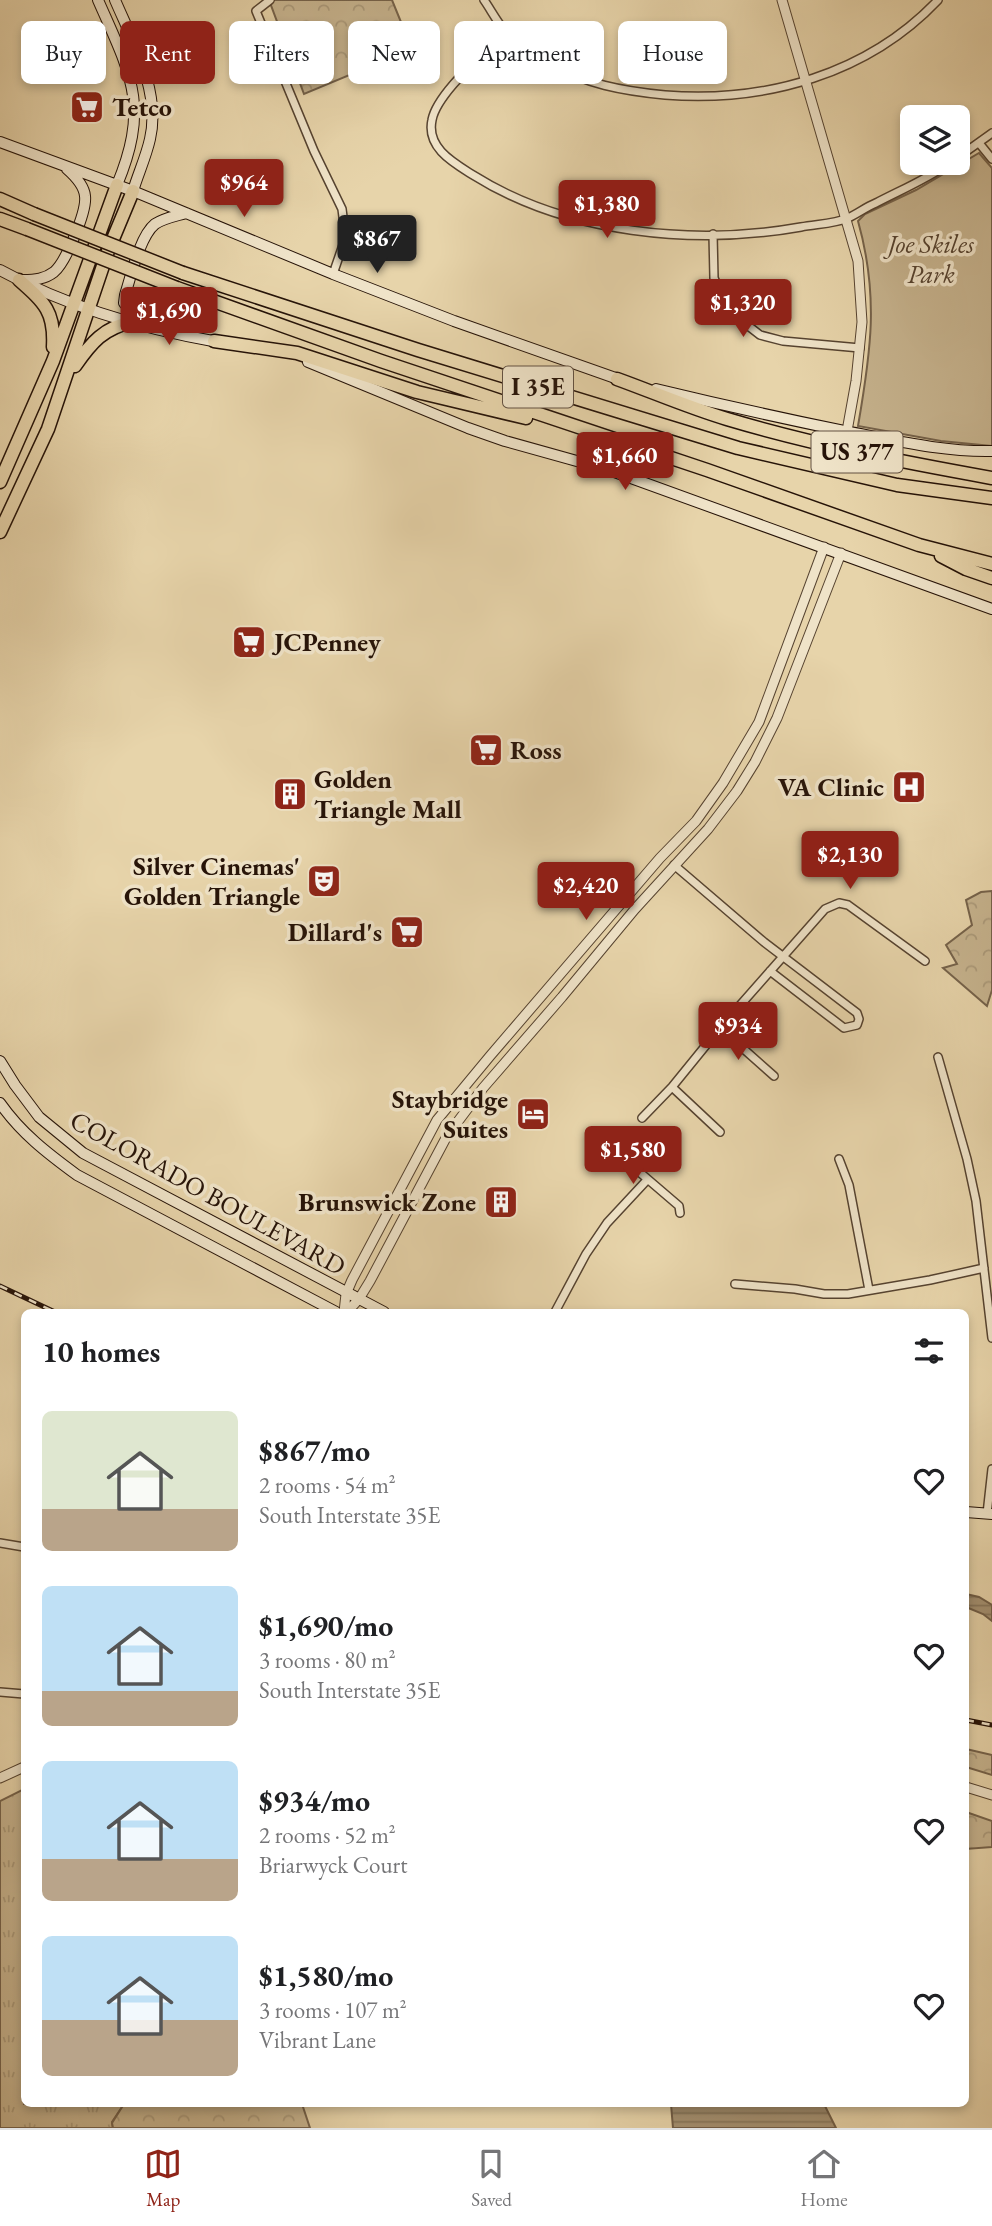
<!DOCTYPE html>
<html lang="en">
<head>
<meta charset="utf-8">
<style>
	:root { --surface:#fff; --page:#f2f2f2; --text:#202124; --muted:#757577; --line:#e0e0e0; --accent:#8f2418 }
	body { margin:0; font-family:"EB Garamond",serif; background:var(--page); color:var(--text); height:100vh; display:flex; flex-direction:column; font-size:26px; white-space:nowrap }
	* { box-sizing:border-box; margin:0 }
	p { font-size:23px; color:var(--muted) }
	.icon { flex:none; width:38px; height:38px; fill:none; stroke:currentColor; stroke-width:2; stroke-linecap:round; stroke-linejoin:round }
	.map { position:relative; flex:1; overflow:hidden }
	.details { position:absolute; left:21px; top:1309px; width:948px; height:798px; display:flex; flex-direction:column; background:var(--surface); border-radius:10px; box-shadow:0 4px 10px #0003 }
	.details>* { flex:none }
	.hud { position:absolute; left:21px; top:21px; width:950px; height:63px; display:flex; gap:14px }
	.tools { position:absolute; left:900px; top:105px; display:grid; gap:14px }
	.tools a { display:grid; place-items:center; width:70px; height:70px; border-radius:10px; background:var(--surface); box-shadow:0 4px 10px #0003; font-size:35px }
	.price { position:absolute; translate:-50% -60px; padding:0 16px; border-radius:7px; background:var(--accent); color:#fff; font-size:23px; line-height:46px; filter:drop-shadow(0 2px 4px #0008) }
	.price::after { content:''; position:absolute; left:50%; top:42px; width:21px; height:16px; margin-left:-10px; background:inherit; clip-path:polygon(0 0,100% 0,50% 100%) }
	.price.on { background:#222; color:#fff }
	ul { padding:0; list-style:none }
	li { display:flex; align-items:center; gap:21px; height:175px; padding:0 21px }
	li span { display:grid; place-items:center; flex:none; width:196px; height:140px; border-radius:10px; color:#555 }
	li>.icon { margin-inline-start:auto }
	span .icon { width:84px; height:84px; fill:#fffc; stroke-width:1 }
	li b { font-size:30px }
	h2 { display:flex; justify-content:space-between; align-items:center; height:84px; padding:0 21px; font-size:30px }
	.tag { padding:0 24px; border-radius:10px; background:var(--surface); box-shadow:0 4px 10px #0003; font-size:24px; line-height:63px }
	.tag.on { background:var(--accent); color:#fff }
	.dock { display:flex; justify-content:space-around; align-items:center; height:98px; border-top:2px solid var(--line); background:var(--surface); font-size:19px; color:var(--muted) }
	.dock a { display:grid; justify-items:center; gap:4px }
	.dock .on { color:var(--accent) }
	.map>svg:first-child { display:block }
	.grass { fill:url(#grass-tufts); stroke:#76634b; stroke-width:2 }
	.forest { fill:url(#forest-crowns); stroke:#76634b; stroke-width:2 }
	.park { fill:#c6b38e; stroke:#76634b; stroke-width:2 }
	.water { fill:url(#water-rules); stroke:#725f48; stroke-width:2 }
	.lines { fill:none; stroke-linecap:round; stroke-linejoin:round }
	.minor-casing { stroke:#564330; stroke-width:10 }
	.tertiary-casing { stroke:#564330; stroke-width:11 }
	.secondary-casing { stroke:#261308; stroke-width:12 }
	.trunk-casing { stroke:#261308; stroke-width:15 }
	.motorway-casing { stroke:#261308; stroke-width:15 }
	.minor { stroke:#efe3c8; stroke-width:7 }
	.tertiary { stroke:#efe3c8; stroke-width:9 }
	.secondary { stroke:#efe3c8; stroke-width:10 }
	.trunk { stroke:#e7d4aa; stroke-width:12 }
	.motorway { stroke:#e7d4aa; stroke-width:12 }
	.rail-casing { stroke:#261308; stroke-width:5 }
	.rail { stroke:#efe3c8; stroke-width:2.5; stroke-dasharray:8; stroke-linecap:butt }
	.motorway-bridge-casing { stroke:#261308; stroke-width:15; stroke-linecap:butt }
	.motorway-bridge { stroke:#e7d4aa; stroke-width:12 }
	.labels { text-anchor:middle; stroke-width:7; stroke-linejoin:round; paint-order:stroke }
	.shield { fill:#efe3c8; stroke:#625142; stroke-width:2 }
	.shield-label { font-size:24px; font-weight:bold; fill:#261308 }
	.poi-label { font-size:26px; font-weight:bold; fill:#261308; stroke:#efe3c8; text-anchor:end }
	.park-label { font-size:26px; font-style:italic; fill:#564330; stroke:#efe3c8 }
	.street-label { font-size:26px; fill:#261308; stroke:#efe3c8 }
</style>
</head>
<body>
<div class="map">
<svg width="992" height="2128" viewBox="0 0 992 2128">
	<defs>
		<pattern id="grass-tufts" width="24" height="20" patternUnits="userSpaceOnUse" patternTransform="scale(1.75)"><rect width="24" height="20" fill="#c6b38e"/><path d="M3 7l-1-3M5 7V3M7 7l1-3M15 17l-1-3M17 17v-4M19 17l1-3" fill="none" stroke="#aa9979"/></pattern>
		<pattern id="forest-crowns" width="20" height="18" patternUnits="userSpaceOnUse" patternTransform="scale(1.75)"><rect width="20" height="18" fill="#c6b38e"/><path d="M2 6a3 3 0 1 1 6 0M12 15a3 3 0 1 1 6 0" fill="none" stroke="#aa9979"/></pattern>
		<pattern id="water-rules" width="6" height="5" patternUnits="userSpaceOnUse" patternTransform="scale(1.75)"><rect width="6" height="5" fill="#a59273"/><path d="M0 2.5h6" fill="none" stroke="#86765c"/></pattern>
	</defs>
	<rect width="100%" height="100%" fill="#e7d4aa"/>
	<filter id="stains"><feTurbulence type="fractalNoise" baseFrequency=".00286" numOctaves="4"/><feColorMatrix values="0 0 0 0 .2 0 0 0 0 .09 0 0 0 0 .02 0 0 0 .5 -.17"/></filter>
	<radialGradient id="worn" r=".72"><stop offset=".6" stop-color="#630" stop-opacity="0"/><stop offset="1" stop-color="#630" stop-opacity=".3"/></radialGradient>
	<path class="grass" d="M24,1789V2104H124L112,2122L113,2128H0V1801Z"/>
	<path class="forest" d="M269,0H392L412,49L304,94Z
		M992,891V990L987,1006L943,968L957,964L946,945L972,925L966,900L981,892Z
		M966,1749L992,1755V1775L966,1767Z
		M966,1812L992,1821V1847L966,1849Z
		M124,2104H302L310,2128H113L112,2123Z"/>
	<path class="park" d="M979,153L992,168V446L941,441L858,426C871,351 879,296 858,221L865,214L916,190Z"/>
	<path class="water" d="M966,1594L979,1597L992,1605V1621L983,1614L966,1607Z
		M671,2104H824L836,2128H673Z"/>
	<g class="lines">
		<g class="minor-casing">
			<path id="minor" d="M270,0L256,11L314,151L342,209L345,233L343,245L333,274
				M484,0C491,10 497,22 505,31C516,45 533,54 548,63C585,84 623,91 665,95C766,103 868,74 938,0
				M505,32C485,53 437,93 432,120C426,148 454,163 473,175C567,234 694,246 801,227C816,224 834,224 848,218C857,214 866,207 876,203C901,190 927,179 950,163
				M979,143L992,159
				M957,158L992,133
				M713,234L714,278L729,311L760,335L783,341L860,348
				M674,865L764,942L857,1013L859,1019L857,1025L844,1028L770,971
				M720,1028L774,1076
				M938,1057L967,1159L976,1201L992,1338
				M672,1087L720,1132
				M642,1118L672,1087L720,1028L825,909L839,903L848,905L925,961
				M609,1146L679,1206L680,1213
				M839,1159L849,1185L869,1290
				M735,1284L795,1289L824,1294H848L930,1280L984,1268
				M555,1312L586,1254L607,1223L647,1180
				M987,1514L992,1469
				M0,1543L24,1547
				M0,1692L24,1694"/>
		</g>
		<g class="tertiary-casing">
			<path id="tertiary" d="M782,0L858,261L862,322L856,381L847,431
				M344,1312L346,1294L352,1280L437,1120L490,1056L660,858L696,821L723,783L759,722L824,547
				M347,1312L359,1299L370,1281L447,1136L483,1088L562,997L635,909L708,829L737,791L755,762L777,718L841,553
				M0,1778L24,1767
				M966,1787L992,1795"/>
		</g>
		<g class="secondary-casing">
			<path id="secondary" d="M98,0C131,75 150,105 117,185
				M115,0C133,42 161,92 150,139C146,157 138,174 133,191
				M0,142L133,191L333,274L454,321L621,380
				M0,270C67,307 143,329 218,342
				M23,280C35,280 45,279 54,272C66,262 87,211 85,196C84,185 75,176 67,169
				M146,325L124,303L125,295C131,276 140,236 155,224C164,218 176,216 186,213
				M308,362L468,428L505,441L609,470L992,609
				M656,389C718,404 781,418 844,431C893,440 942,452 992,451
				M0,1061L15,1085L39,1117L83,1153L384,1312
				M0,1103C21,1133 47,1153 77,1175L336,1312
				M966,1512L992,1514"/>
		</g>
		<g class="trunk-casing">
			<path id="trunk" d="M19,280C45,303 55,312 53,347
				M75,366C91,343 104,327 133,322
				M0,482L53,361L117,185
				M0,532L48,429L108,251L133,191"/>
		</g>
		<g class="motorway-casing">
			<path id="motorway" d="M0,199L34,214
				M0,219L27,229
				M183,273L418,350L738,448L897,485L992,498
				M177,288L381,361L707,470L919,545L992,564
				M214,341L297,353L417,392L526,418
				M617,379C653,392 690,408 727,419C814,445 903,462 992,478
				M941,556L966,569L992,578"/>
		</g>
		<use href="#minor" class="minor"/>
		<use href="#tertiary" class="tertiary"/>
		<use href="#secondary" class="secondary"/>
		<use href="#trunk" class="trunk"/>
		<use href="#motorway" class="motorway"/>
		<g class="rail-casing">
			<path id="rail" d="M0,1286L55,1312
				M966,1720L992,1725"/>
		</g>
		<use href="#rail" class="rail"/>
		<g class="motorway-bridge-casing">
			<path id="motorway-bridge" d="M34,214L183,273
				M27,229L177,288"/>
		</g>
		<use href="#motorway-bridge" class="motorway-bridge"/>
	</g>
	<defs>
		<g id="supermarket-square" transform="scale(1.75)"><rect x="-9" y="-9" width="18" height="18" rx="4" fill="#8f2418" stroke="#efe3c8"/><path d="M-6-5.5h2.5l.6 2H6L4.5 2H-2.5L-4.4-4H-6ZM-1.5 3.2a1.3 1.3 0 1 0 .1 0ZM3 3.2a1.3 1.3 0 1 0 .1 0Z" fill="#fff"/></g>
		<g id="hospital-square" transform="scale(1.75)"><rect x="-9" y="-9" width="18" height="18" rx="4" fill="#8f2418" stroke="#efe3c8"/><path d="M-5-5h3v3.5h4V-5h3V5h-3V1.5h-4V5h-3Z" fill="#fff"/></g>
		<g id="building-square" transform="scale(1.75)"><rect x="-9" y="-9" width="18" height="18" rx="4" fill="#8f2418" stroke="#efe3c8"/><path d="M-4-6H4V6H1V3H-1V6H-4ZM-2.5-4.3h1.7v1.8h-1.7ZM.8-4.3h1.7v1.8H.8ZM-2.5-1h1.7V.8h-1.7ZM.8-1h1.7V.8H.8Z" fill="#fff"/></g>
		<g id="theatre-square" transform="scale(1.75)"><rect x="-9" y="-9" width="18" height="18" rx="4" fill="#8f2418" stroke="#efe3c8"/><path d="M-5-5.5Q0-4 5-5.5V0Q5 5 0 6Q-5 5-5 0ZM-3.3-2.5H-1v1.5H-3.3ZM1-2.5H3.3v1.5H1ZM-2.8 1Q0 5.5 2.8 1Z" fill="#fff"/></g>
		<g id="hotel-square" transform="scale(1.75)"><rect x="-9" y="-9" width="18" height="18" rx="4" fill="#8f2418" stroke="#efe3c8"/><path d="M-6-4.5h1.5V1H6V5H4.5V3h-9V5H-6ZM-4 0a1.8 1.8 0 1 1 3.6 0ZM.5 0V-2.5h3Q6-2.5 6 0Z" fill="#fff"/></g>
	</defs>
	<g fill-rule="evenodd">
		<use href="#supermarket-square" x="87" y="107"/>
		<use href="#supermarket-square" x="249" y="642"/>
		<use href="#supermarket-square" x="486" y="750"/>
		<use href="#hospital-square" x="909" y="787"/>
		<use href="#building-square" x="290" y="794"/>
		<use href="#theatre-square" x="324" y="881"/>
		<use href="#supermarket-square" x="407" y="932"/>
		<use href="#hotel-square" x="533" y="1114"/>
		<use href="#building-square" x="501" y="1202"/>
	</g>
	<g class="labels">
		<g class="shield">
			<rect x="503" y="366.5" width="70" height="41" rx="5"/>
			<rect x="811.5" y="431.5" width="91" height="41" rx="5"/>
		</g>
		<g class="shield-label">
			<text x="538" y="395">I 35E</text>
			<text x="857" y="460">US 377</text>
		</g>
		<g class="poi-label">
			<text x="112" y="116" text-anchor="start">Tetco</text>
			<text x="274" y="651" text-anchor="start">JCPenney</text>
			<text x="510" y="759" text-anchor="start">Ross</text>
			<text x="314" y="788" text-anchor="start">Golden<tspan x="314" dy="30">Triangle Mall</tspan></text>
			<text x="884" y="796">VA Clinic</text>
			<text x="300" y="875">Silver Cinemas'<tspan x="300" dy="30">Golden Triangle</tspan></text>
			<text x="382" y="941">Dillard's</text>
			<text x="508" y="1108">Staybridge<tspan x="508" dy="30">Suites</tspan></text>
			<text x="476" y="1211">Brunswick Zone</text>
		</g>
		<g class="park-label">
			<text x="931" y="253">Joe Skiles<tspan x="931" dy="30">Park</tspan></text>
		</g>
		<g class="street-label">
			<text transform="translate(208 1193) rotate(29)" y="9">COLORADO BOULEVARD</text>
		</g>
	</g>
	<rect width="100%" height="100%" filter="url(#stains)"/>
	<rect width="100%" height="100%" fill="url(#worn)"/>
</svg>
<div class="tools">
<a><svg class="icon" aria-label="layers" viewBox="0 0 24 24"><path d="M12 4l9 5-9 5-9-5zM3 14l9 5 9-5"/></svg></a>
</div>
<b class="price" style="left:244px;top:219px">$964</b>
<b class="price" style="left:607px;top:240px">$1,380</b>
<b class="price on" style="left:377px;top:275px">$867</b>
<b class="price" style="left:743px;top:339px">$1,320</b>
<b class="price" style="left:169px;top:347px">$1,690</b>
<b class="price" style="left:625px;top:492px">$1,660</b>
<b class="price" style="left:850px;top:891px">$2,130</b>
<b class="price" style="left:586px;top:922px">$2,420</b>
<b class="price" style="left:738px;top:1062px">$934</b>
<b class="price" style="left:633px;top:1186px">$1,580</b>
<div class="hud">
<a class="tag">Buy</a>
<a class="tag on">Rent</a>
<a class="tag">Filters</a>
<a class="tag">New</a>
<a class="tag">Apartment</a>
<a class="tag">House</a>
</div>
<section class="details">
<h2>10 homes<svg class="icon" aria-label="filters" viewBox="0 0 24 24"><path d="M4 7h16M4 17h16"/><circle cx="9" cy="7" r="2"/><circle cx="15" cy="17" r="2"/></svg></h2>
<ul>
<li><span style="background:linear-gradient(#dfe7d0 70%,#b9a48a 0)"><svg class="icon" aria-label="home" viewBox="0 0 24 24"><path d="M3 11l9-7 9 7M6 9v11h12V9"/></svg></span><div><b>$867/mo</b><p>2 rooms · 54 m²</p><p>South Interstate 35E</p></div><svg class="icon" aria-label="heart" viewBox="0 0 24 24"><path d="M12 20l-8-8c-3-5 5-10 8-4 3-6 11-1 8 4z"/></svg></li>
<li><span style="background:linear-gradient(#bfe0f5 75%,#b9a48a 0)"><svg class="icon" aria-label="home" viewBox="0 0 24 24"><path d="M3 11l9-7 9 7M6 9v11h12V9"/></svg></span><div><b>$1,690/mo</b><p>3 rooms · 80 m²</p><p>South Interstate 35E</p></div><svg class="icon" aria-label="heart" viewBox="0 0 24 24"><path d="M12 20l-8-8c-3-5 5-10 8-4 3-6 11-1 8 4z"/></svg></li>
<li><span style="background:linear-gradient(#bfe0f5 70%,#b9a48a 0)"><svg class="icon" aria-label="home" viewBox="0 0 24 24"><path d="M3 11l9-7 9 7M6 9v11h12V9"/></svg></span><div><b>$934/mo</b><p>2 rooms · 52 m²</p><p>Briarwyck Court</p></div><svg class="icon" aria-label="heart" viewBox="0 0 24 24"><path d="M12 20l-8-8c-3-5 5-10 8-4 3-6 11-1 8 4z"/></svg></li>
<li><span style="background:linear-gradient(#bfe0f5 60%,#b9a48a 0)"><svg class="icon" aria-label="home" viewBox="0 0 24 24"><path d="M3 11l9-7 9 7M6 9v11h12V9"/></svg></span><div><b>$1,580/mo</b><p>3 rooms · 107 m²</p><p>Vibrant Lane</p></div><svg class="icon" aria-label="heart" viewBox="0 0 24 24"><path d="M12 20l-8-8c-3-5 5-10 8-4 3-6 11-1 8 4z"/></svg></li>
</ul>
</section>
</div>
<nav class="dock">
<a class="on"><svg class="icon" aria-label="map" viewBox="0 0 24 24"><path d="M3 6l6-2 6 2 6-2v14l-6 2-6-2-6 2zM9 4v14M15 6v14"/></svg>Map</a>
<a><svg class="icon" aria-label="saved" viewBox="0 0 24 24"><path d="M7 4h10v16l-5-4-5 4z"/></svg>Saved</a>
<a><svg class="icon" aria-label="home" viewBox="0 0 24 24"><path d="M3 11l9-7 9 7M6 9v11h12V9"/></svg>Home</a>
</nav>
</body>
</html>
